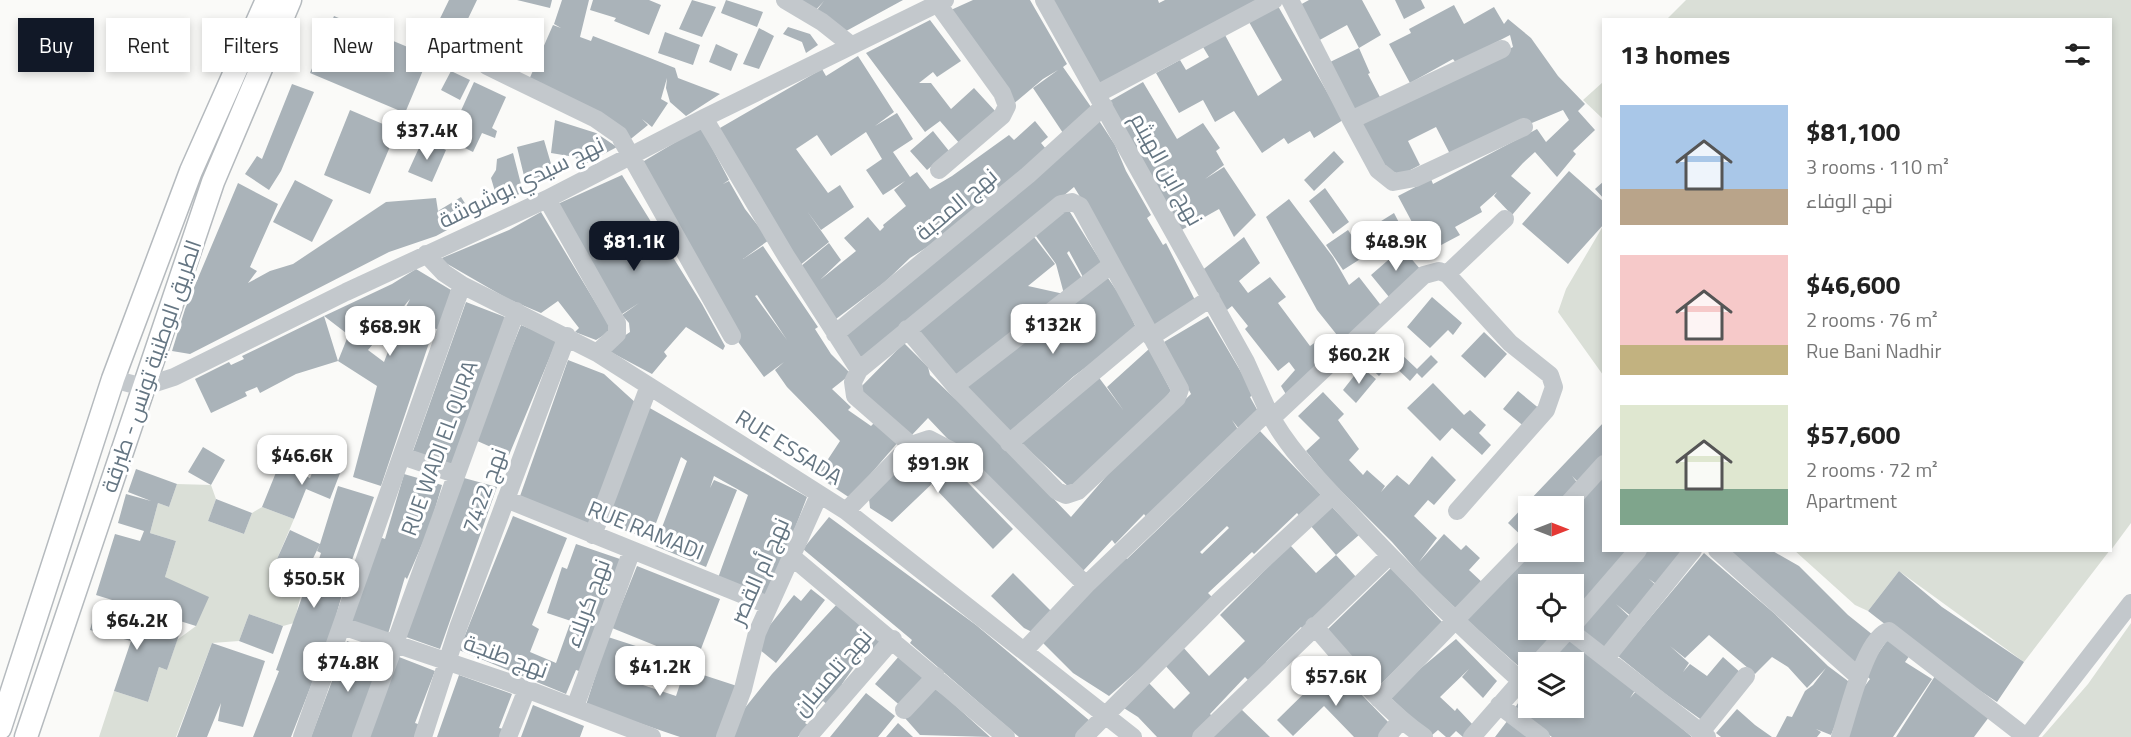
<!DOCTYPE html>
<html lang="en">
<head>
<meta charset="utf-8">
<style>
	:root { --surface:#fff; --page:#f6f6f6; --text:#222; --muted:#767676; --accent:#111827 }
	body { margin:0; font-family:"Titillium Web",Cairo,sans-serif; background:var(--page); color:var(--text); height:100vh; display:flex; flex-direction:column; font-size:22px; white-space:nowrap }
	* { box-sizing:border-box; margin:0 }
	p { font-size:20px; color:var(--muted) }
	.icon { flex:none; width:33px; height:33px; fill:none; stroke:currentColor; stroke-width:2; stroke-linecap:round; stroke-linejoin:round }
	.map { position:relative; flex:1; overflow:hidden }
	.side { position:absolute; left:1602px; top:18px; width:510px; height:534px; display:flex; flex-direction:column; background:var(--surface); border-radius:0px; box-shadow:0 3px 9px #0003 }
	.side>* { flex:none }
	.guide { position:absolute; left:18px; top:18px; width:570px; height:54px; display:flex; gap:12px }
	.needle { width:39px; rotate:90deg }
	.fabs { position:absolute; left:1518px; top:496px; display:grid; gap:12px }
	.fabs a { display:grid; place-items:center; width:66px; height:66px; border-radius:0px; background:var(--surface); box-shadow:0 3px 9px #0003; font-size:30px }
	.price { position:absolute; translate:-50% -51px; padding:0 14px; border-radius:12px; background:#fff; color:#222; font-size:20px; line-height:39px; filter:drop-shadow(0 2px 3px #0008) }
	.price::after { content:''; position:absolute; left:50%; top:36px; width:18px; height:14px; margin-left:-9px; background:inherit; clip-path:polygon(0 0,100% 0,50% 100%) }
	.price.active { background:var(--accent); color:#fff }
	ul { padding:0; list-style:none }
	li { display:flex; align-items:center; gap:18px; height:150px; padding:0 18px }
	li span { display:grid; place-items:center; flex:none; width:168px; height:120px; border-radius:0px; color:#555 }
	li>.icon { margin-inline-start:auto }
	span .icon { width:72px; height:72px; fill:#fffc; stroke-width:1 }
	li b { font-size:26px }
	h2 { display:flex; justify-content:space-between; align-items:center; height:72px; padding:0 18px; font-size:26px }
	.tag { padding:0 21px; border-radius:0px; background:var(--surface); box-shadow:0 3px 9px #0003; font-size:21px; line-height:54px }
	.tag.active { background:var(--accent); color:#fff }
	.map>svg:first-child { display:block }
	.green { fill:#dadfd7 }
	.building { fill:#aab3b9; fill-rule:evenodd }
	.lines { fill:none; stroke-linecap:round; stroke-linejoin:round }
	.major-casing { stroke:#b5babe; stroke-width:25 }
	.minor { stroke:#c3c8cc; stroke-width:18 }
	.major { stroke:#fff; stroke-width:22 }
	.labels { text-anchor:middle; stroke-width:6; stroke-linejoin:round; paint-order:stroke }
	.street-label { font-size:22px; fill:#657683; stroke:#fff }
</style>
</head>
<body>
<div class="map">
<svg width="2131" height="737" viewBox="0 0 2131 737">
	<rect width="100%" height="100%" fill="#fafaf8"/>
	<path class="green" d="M1686,0H2131V523L2111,550L2110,20L1667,19Z
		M1603,82V119L1583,100Z
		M1603,226V375L1558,312L1566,289Z
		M177,484L211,485L216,499L208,521L244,534L252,513L262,507L294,519L277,559L306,573L294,623L283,626L249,614L239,641L212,643L176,737H99L114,691L148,702L159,667L167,670L177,640L196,626L165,577L176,541L150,533L158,503L169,507Z
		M1794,550H2110L2024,662L1899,571L1868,611L1855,605Z
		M2131,623V737H2042L2088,684Z"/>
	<path class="building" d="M449,0H477L453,50L430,39Z
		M517,0H552L550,8Z
		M562,0H589L580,37L591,41L593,36L650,58L675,68L678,78L720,94L686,116L670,102L666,88L667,78L661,99L668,103L652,127L642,119L648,125L627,142L528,82L553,25L561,28L554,24Z
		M593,0H649L661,5L649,35L614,21L616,18L590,10Z
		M692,0L716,7L702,37L679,29Z
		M726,0L763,12L757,27L721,13Z
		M796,0H903L837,36L813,15L824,1L813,13Z
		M973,0H1030L1067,64L1063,67L1096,114L1065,136L1033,88L1058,70L1043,79L1012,105L942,14Z
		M1050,0H1158L1159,3L1165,0H1263L1099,90Z
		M1309,0H1362L1381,35L1359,48L1347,25L1316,42L1298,6Z
		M1395,0H1421L1425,8L1404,19Z
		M1454,5L1464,24L1494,7L1504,24L1508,19L1531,38L1558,76L1585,104L1578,111L1595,130L1573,151L1576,154L1557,177L1535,152L1523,163L1511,176L1531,193L1512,215L1494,196L1497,192L1480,207L1482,212L1455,227L1460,235L1428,252L1398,196L1431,179L1433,184L1537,129L1546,142L1569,120L1563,110L1527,125L1524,118L1451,156L1436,127L1408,141L1420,165L1393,179L1360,125L1513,47L1510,35L1456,63L1453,59L1410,83L1389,44L1411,33L1409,29Z
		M1278,6L1343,120L1314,138L1310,131L1288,144L1284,138L1262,153L1234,111L1215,122L1203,100L1179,113L1156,73L1180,60L1186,70L1209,57L1203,47L1225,35L1258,96L1282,80L1249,22Z
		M334,16L429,56L405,113L310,73Z
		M930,20L961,61L937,77L933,72L919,83H931L951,109L974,88L996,112L960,144L940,121L925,132L866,53Z
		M788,27L810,34L818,45L806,53L802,42L783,34Z
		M759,28L774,36L759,69L743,64Z
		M665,32L700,45L693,65L658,53Z
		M479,35L509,49L499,70L470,56Z
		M716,44L738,54L731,71L709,62Z
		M1359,48L1370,73L1368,74L1382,101L1355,112L1328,63Z
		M858,56L894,112L875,126L897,113L913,139L893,152L910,177L917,172L930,189L952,176L1009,135L1014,140L1035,121L1048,137L1041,143L1051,155L943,237L910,258L885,282L832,322L795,271L829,243L841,260L820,280L856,251L844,238L868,217L880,231L884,227L883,225L906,206L894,190L905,181L883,195L866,170L882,159L866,132L831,156L817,135L796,149L828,193L840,185L854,207L821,230L807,211L829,242L794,270L713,132L822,69L826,76Z
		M451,71L470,80L460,100L441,90Z
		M474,82L506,97L492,128L497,131L495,138L482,133L473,152L455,143L464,125L453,120L456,113L459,115Z
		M1143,82L1177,139L1203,123L1220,148L1216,151L1224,165L1205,179L1224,167L1256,215L1234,237L1219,209L1178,232L1108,102Z
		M292,84L314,92L281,171L269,190L245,174L257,156L262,159Z
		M350,110L397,130L370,194L324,175Z
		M1098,119L1115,145L1126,171L1151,215L1147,218L1163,245L1166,243L1196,302L1153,329L1108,242L1074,187L886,344L857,359L839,338Z
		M555,120L596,133L617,147L581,166L575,157L551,153Z
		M701,127L729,180L723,184L729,181L745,209L769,240L743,259L763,246L818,327L815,329L831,354L851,374L832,389L851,407L848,410L871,426L877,420L899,441L850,498L817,476L840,441L787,387L775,370L784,362L764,377L722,320L634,167ZM757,295L787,340L755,296Z
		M933,131L949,151L927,170L910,151Z
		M423,139L446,150L432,182L408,172Z
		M544,140L554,174L525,180L517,147Z
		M1334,151L1344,162L1314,191L1304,180Z
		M513,153L523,192L499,205L491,178L496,170L497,159Z
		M1569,171L1604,202V224L1568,264L1522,224Z
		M622,175L702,304L725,346L723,350L686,327L664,352L667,356L652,374L605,349L630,332L629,323L622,315L639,303L619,316L551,207Z
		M295,180L333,200L312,242L273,222Z
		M1604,181V199L1595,189Z
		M238,183L278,204L250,267L257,271L248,283L270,271L293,264L386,202L436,198L438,211L461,197L473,216L436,236L389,252L190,354L172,351L185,309Z
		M1325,188L1349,222L1333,234L1309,201Z
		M1289,199L1333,257L1349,285L1359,277L1383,308L1341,340L1317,310L1266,217Z
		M1065,204L1103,265L1084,279L1069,251L1067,253L1083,280L955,380L913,327L1031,233L1055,264L1028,286L1064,294L1056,264L1033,232Z
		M541,212L612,330L596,340L575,332L579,328L558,301L541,313L508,299L444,262L442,258L509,230Z
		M1394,213L1405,234L1384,249L1370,228Z
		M1348,230L1365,256L1343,270L1326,245Z
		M1244,237L1260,263L1239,281L1248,293L1270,277L1286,297L1278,303L1310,346L1320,339L1330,356L1290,401L1281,386L1295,370L1289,362L1278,371L1245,329L1248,326L1232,306L1223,313L1200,272Z
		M1402,248L1421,270L1389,297L1371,275Z
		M416,269L451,290L441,331L434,328L381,486L353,477L377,386L338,361L348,336L363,346L324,316L392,284ZM410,299L402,315L384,362L368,350Z
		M1106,275L1125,303L1137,330L1074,376L1009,433L964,387Z
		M1432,297L1462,323L1453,335L1448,330L1430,348L1407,327Z
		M466,302L505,317L452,465L413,451Z
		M324,316L338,361L296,374L260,393L257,387L245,392L247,396L211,413L195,379L229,362L231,365L244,359L242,356Z
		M1208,316L1254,394L1250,397L1259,413L1239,429L1232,420L1239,431L1147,518L1144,514L1115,544L1112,540L1083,571L997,491L928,418L910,437L858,390L904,343L928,367L930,375L986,428L1071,517L1109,473L1191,394L1164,342Z
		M521,325L557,340L509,455L475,440Z
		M1484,332L1507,354L1485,378L1461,356Z
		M1382,336L1417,369L1431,355L1438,362L1422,378L1417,373L1410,381L1391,363L1379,376L1361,359Z
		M1149,349L1171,391L1138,428L1071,489L1018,440L1097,375L1124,411L1107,387Z
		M568,360L604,374L637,404L590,528L519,499Z
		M1361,367L1376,379L1356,403L1343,390Z
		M1433,383L1464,415L1470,410L1486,425L1479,433L1491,445L1482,455L1452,428L1440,441L1407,408Z
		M1518,391L1541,410L1526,428L1503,409Z
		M1323,392L1344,414L1338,420L1359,449L1349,460L1363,475L1367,470L1385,486L1381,492L1397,475L1409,485L1432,456L1456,480L1434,505L1428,500L1414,516L1437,538L1419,562L1444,534L1461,550L1466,545L1480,558L1469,570L1485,585L1461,613L1428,583L1392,542L1329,479L1306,451L1320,438L1298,416Z
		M648,407L807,497L768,598L718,578L748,495L714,476L710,488L714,480L737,490L706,567L655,546L687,461L681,457L650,539L602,523Z
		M1604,422V459L1580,484L1572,476L1579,485L1556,507H1528V536L1525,539L1508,523Z
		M1260,431L1323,497L1301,518L1297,513L1254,554L1252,552L1208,593L1212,597L1142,667L1109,696L1073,673L1040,640L1123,556L1127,559ZM1227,526L1229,528L1202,554L1200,552Z
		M926,446L939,453L1013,529L993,549L932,485L938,478L892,522L870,508L869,499L912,455Z
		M203,447L225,460L211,485L188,472Z
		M320,453L344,463L330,499L306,489L294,519L262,507L279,465L310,478Z
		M136,469L177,484L169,507L158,503L150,533L176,541L165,577L209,597L196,626L96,595L115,534L140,541L144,531L118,523L126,494L151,501L128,492Z
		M1604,469V550H1634L1574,617V585H1528V630H1562L1533,663H1528L1525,672L1466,619L1529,552H1574V507Z
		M404,474L442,485L430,526L407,579L405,577L388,634L351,623L377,536L385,539Z
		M464,478L497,487L440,649L406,637Z
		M338,486L374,497L351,563L330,637L291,737H253L279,671L276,670L301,600L312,570L315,571L321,553L317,551L320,544L306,573L277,559L290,530L320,544Z
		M216,499L252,513L244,534L208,521Z
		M1332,507L1359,535L1336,555L1310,525Z
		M513,516L567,538L532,625L539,629L530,652L556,663L571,621L547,613L562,567L567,569L576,544L620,559L582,672L576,670L566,694L459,650Z
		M829,517L976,625L1090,721L1076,737H1019L910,643L912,640L803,549Z
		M1290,545L1316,573L1336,555L1357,578L1305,631L1301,627L1267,661L1252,684L1245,677L1210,714L1214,718L1194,737H1157L1138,717L1119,705L1146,680L1174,709L1190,693L1163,663L1182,646L1209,676L1245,641L1220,615Z
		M1642,550H1690L1659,586L1649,579L1657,586L1632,617L1616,604L1632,619L1604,651L1579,627Z
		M1722,550H1771L1799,566L1848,615L1873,635L1856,667Z
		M1704,553L1775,614L1828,666L1852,684L1831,735L1816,729L1821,732L1817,737H1776L1787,716L1792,717L1805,691L1813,685L1826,668L1807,688L1788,667L1772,657L1755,674L1709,635L1685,658L1670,646L1689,663L1683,672L1690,664L1707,676L1723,657L1741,673L1703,721L1664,693L1618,656Z
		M637,566L720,599L696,662L612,628Z
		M1391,568L1443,623L1378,687L1326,631Z
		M1899,571L1942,607L2024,662L1997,702L1913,646L1868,611Z
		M1013,573L1054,614L1032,632L1024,628L991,596Z
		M811,589L825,600L776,663L754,645L794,595L801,601Z
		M838,603L882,640L870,654L866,650L842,684L845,686L829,706L823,701L805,723L808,725L798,737H731L737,718L772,674Z
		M97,605L179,635L167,670L159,667L148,702L114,691L131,641L90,630Z
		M249,614L283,626L273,654L239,641Z
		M608,637L642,648L631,681L676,696L685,669L737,686L720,737H680L586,705Z
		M1567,638L1636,689L1630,698L1637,690L1692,737H1552L1513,711L1528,687V708H1574V663H1547Z
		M1456,639L1497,681L1483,698L1462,677L1469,669L1440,697L1455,711L1457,708L1474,726L1463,737L1456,731L1450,737H1446L1438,730L1431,736L1391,698L1415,673Z
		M1888,639L1910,655L1905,662L1932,679L1893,737H1844L1856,698L1870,679L1864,674Z
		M347,641L383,654L354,737H311Z
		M212,643L265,661L243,727L218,721L221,703L207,737H177Z
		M900,655L928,678L903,708L875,684Z
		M399,657L435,671L415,723L424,726L420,737H369Z
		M1333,665L1391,725L1378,737H1354L1324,706L1293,736L1277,720Z
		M459,675L512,694L499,728L504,729L501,737H437Z
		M1935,676L1989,717L1974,737H1896Z
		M931,686L946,697L990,737L920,735L904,717Z
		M866,693L895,716L878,737H830Z
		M533,705L584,726L580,737H521Z
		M1241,709L1270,737H1213Z
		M1737,709L1755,725L1772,737H1721L1716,733Z
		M1508,720L1529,737H1495Z
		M898,723L913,737H886Z"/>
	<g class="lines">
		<g class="major-casing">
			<path id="major" d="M0,728L113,379L191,171L267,0
				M26,737L213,182L290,0"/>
		</g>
		<path class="minor" d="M785,0L822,22L851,45
			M935,0L1002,93L1007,106L1002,116L939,170
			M1290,0L1351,120L1502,49
			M487,66L596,119L619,135L732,336
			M1097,94L1274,0
			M704,118L786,256L859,370
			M1351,120L1378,170L1393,182L1415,178L1524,127
			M547,199L617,323V334L597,353
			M426,254L444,273L462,285L597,353L846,511L1133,737
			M1447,274L1510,343L1550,375L1554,387L1546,410L1457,511
			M907,329L955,386L1057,491L1066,495L1078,491L1177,398L1180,389L1080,206L1072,202L1061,204L859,370L853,382L855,396L911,445
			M835,334L1028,175L1104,106
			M1151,337L1211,298
			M113,379L143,387L174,377L346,292L547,199L704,118L945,0
			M955,386L1111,265
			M1268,411C1287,448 1320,481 1348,511C1403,571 1461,627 1521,681
			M1272,418L1424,275L1439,271L1447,274L1505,219
			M1009,443L1146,328
			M402,456L455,474
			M506,499L768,605
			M1565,507L1604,464
			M846,511L911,445L929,439L952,451L1086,585
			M593,535L649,386
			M1717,550L1859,677
			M791,556L1006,737
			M1574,624L1638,550
			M342,626L505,681L652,737
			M1314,626C1349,665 1381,707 1424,737
			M1569,630L1707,737
			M1024,651L1086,585L1268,411L1246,362L1044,0
			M1606,658L1693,550
			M1538,663L1568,630
			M1379,699L1528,545
			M1499,705L1541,737
			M575,707L632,550
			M904,710L936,676
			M1701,732L1746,676
			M302,737L462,285
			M361,737L516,311
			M423,737L458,628L567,336
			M508,737L527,689
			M725,737L743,689L757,633L819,495
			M808,737L893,639
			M1084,737L1220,600L1333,495
			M1201,737L1389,556
			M1387,737L1400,721
			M1472,737L1528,673
			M1840,737C1848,715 1865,636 1889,631L2026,737
			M2027,737L2131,603"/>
		<use href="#major" class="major"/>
	</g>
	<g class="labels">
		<g class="street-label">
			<text transform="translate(1167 169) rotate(61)" y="8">نهج ابن الهيثم</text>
			<text transform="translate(521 182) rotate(-26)" y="8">نهج سيدي بوشوشة</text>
			<text transform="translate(956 204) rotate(-40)" y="8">نهج المحبة</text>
			<text transform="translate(151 366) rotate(-71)" y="8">الطريق الوطنية تونس - طبرقة</text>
			<text transform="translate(789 447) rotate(32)" y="8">RUE ESSADA</text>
			<text transform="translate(439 448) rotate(-70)" y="8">RUE WADI EL QURA</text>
			<text transform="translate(484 490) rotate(-70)" y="8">نهج 7422</text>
			<text transform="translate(646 530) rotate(22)" y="8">RUE RAMADI</text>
			<text transform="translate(759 571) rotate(-66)" y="8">نهج أم القصر</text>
			<text transform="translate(587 603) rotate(-70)" y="8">نهج كربلاء</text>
			<text transform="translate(506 656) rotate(20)" y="8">نهج طنجة</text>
			<text transform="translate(832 672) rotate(-49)" y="8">نهج تلمسان</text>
		</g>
	</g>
</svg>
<div class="fabs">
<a><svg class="needle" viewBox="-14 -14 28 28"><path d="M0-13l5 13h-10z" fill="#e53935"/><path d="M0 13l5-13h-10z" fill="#767676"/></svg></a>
<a><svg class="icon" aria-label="locate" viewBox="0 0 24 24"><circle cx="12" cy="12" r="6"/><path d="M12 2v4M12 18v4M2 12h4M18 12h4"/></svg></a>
<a><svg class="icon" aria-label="layers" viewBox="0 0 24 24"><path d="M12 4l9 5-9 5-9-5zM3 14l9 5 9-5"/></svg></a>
</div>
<b class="price" style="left:427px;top:161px">$37.4K</b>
<b class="price active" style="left:634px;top:272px">$81.1K</b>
<b class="price" style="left:1396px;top:272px">$48.9K</b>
<b class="price" style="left:1053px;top:355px">$132K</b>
<b class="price" style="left:390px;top:357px">$68.9K</b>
<b class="price" style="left:1359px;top:385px">$60.2K</b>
<b class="price" style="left:302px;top:486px">$46.6K</b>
<b class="price" style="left:938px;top:494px">$91.9K</b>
<b class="price" style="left:314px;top:609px">$50.5K</b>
<b class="price" style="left:137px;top:651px">$64.2K</b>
<b class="price" style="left:348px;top:693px">$74.8K</b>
<b class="price" style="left:660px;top:697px">$41.2K</b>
<b class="price" style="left:1336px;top:707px">$57.6K</b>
<div class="guide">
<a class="tag active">Buy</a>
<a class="tag">Rent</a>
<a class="tag">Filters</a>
<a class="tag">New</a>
<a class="tag">Apartment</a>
</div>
<section class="side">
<h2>13 homes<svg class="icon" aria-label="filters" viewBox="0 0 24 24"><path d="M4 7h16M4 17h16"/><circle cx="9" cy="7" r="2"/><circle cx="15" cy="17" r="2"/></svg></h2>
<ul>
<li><span style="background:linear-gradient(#a9c7e8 70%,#b9a48a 0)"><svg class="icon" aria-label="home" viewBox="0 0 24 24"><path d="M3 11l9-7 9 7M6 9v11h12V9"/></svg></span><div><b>$81,100</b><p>3 rooms · 110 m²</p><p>نهج الوفاء</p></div></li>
<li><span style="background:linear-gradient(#f6c9c9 75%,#c2b280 0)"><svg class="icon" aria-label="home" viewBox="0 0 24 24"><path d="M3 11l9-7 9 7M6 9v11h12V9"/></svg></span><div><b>$46,600</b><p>2 rooms · 76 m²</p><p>Rue Bani Nadhir</p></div></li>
<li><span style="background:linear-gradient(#dfe7d0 70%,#7fa58c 0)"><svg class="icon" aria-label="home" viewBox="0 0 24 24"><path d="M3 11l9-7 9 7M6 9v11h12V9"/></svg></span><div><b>$57,600</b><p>2 rooms · 72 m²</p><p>Apartment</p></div></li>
</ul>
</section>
</div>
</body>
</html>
